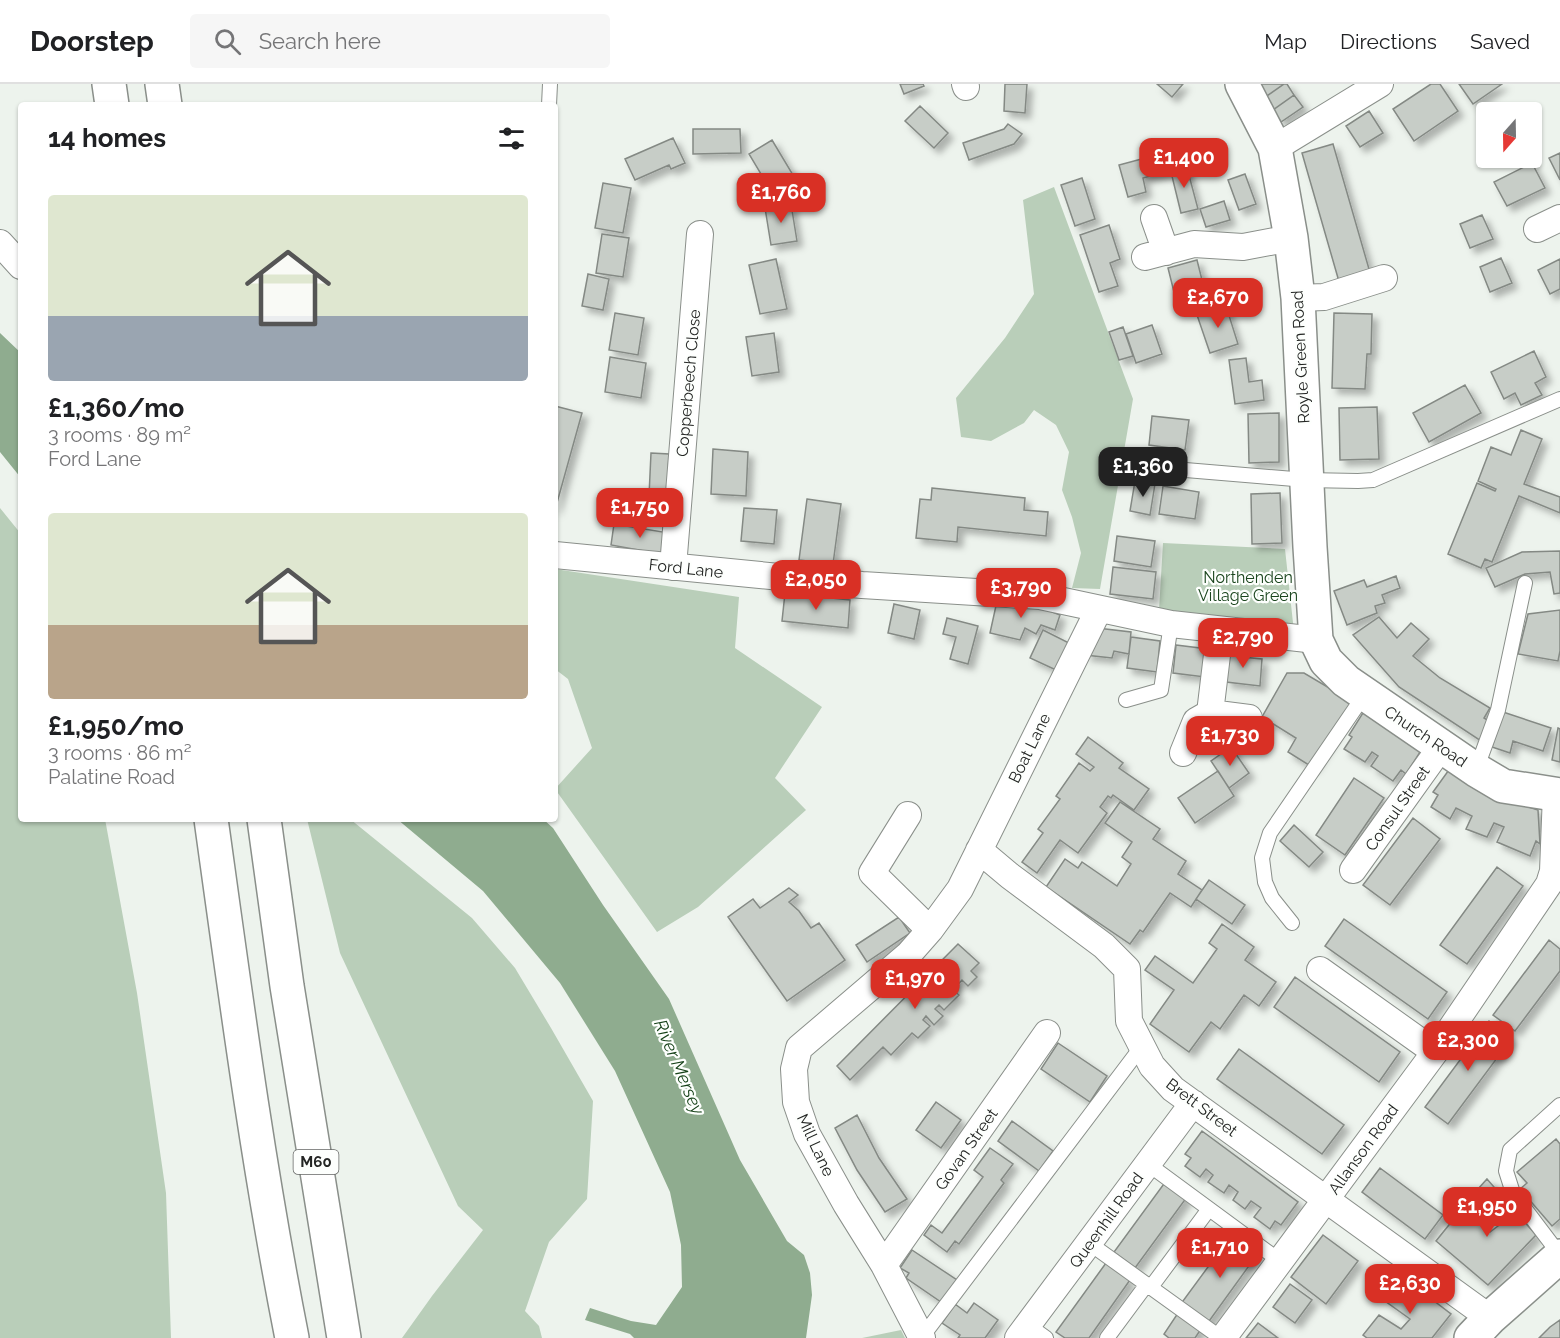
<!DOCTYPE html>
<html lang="en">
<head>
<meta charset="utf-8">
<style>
	:root { --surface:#fff; --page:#f6f6f6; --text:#202124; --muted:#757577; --line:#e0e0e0; --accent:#d93025 }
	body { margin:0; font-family:Raleway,sans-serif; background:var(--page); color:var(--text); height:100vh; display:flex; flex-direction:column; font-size:22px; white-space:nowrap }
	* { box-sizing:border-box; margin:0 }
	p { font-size:20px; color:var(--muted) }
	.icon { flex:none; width:33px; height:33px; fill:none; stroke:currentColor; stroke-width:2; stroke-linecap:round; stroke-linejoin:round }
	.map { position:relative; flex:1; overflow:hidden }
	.drawer { position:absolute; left:18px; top:18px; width:540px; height:720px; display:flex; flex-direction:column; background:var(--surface); border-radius:6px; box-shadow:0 2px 4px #0004 }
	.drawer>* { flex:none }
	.needle { width:39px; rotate:200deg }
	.fabs { position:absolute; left:1476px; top:18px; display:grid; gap:12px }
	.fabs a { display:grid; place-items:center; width:66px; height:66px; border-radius:6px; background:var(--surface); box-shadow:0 2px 4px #0004; font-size:30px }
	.price { position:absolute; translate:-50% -51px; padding:0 14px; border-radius:12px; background:var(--accent); color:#fff; font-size:20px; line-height:39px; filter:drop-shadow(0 2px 3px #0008) }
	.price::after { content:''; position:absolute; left:50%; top:36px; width:18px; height:14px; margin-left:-9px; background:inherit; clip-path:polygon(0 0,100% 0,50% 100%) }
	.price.current { background:#222; color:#fff }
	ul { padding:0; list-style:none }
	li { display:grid; align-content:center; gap:12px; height:318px; padding:0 30px }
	li span { display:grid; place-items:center; height:186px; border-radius:6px; color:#555 }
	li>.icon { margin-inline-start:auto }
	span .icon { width:108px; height:108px; fill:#fffc; stroke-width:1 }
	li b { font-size:26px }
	h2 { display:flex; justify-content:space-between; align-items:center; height:72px; padding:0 30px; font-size:26px }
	header { display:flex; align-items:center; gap:36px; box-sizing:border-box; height:84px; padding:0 30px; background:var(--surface); border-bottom:2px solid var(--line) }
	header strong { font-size:28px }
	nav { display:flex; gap:33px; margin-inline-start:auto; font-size:21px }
	.search { width:420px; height:54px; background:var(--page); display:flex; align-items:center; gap:15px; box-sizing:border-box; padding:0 21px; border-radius:6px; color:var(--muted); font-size:22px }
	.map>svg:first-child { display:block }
	.green { fill:#b9ceb9 }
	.water { fill:#8fac8f }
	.building { fill:#c7cdc7; stroke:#848984; stroke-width:1.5; filter:url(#shadow) }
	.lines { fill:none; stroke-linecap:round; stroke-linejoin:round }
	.lane-casing { stroke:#8a8f8a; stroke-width:16 }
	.street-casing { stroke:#8a8f8a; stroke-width:28 }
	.secondary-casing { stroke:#8a8f8a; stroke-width:36 }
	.highway-casing { stroke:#8a8f8a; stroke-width:36 }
	.lane { stroke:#fff; stroke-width:14 }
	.street { stroke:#fff; stroke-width:26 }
	.secondary { stroke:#fff; stroke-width:33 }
	.highway { stroke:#fff; stroke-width:33 }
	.labels { text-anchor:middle; stroke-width:4.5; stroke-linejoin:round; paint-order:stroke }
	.shield { fill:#fdfffd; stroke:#646664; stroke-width:1.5 }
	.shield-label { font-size:15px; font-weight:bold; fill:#232523 }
	.street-label { font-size:16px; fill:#232523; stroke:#fdfffd }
	.park-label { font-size:16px; fill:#1a451d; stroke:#fdfffd }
	.water-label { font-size:18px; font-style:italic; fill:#164219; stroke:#fdfffd }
</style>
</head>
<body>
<header>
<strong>Doorstep</strong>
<div class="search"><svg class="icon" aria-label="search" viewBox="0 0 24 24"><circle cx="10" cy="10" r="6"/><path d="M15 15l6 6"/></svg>Search here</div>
<nav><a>Map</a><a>Directions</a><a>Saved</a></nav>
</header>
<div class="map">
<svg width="1560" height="1254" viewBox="0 0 1560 1254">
	<defs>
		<filter id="shadow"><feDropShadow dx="5.5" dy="5.5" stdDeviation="3" flood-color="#0004"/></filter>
	</defs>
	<rect width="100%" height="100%" fill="#edf3ed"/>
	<path class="green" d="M1054,103L1133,315L1100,505L1072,504L1081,469L1072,433L1062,406L1069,368L1056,341L1034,326L1024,339L991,357L961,353L956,314L1005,254L1034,210L1023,116Z
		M0,424L21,450V735H105L137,909L166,1109L171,1254H0Z
		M1163,459L1285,465L1294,548L1159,526Z
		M555,485L739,513L735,564L822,623L775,694L806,726L698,823L657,848L555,705L592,664L568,595L555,585Z
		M307,735H350L472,834L515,884L551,944L593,1017L587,1115L549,1158L525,1227L539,1242L542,1254H402L432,1212L483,1146L458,1122L340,869Z
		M901,1246L905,1254H862Z"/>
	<path class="water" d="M0,249L21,269V394L0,368Z
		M397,735H543L553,744L603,821L669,915L740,1076L787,1157L804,1171L810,1189L812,1211L806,1254H634L630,1250L585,1236L590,1224L631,1237L656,1241L682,1203L681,1161L670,1108L615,987L560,899L483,807Z"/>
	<path class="building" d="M900,0H923L924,2L904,10Z
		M1005,0H1027L1025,29L1004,27Z
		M1157,0H1183L1172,13Z
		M1259,0H1284L1264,14Z
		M1284,0H1287L1294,11L1273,26L1264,14Z
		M1431,0H1440L1458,27L1414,57L1393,25Z
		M1459,0H1502L1473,20Z
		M1294,11L1303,23L1281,38L1273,26Z
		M920,22L948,49L934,64L905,37Z
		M1369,27L1383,49L1360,63L1346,42Z
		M1008,40L1022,50L1014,60L969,76L963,59L1004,45Z
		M693,45H740L741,69L693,70Z
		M673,54L685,79L671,85L669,81L635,96L625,75Z
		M772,56L796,96L773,110L749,70Z
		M1333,60L1371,192L1340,201L1302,69Z
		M1164,69L1169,87L1143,94L1146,108L1128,113L1119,81Z
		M1560,69V96L1549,74Z
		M1532,79L1545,104L1507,122L1494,98Z
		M1186,80L1198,125L1181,129L1170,84Z
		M1245,90L1256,120L1239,126L1228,96Z
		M1082,94L1095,135L1075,142L1061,101Z
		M603,99L631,104L623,149L595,144Z
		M1224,117L1230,136L1206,143L1200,125Z
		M791,120L797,157L771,161L765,124Z
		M1482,131L1493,155L1470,164L1460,140Z
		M1109,141L1120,175L1110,179L1118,202L1099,208L1080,151Z
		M602,150L629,154L623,193L596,189Z
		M1501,174L1512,199L1490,208L1480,183Z
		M776,175L787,225L760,230L749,181Z
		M1560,175V205L1550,210L1538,186Z
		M1197,176L1206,212L1177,220L1168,184Z
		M588,190L609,195L603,226L582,222Z
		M1226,222L1238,260L1210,269L1197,231Z
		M615,229L644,234L638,271L609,266Z
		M1334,229L1372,230L1371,270H1367L1365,305L1332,304Z
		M1152,241L1162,270L1136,279L1126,250Z
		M1123,243L1133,272L1119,276L1109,248Z
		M774,249L779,288L752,292L746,253Z
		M1534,267L1546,293L1535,299L1542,311L1521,321L1515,309L1504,315L1491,288Z
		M610,273L646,279L641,314L605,308Z
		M1246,274L1249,298L1262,296L1264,316L1235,320L1229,276Z
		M1465,301L1481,329L1429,358L1413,329Z
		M555,322L582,329L555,426Z
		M1377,323L1379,375L1340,376L1339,324Z
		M1279,329V378L1249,379L1248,330Z
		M1152,332L1189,336L1185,366L1149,361Z
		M1521,346L1542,355L1524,400L1560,413V429L1519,412L1492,478L1485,475L1481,484L1448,470L1477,399L1495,407L1496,405L1478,397L1491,363L1511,371Z
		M713,365L748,368L746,412L711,410Z
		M651,369L669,370L667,413L649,412Z
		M1135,397L1155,400L1150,431L1130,427Z
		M1163,402L1199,408L1195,435L1159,430Z
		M932,404L1025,414L1024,426L1048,428L1046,452L958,443L957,458L916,454L920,415L931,416Z
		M1280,409L1282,459L1252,460L1251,410Z
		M807,415L841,420L833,480L799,476Z
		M744,424L777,426L774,460L741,457Z
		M614,440L669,449L666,471L611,461Z
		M1117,452L1155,457L1151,483L1114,477Z
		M1560,467V509L1554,510L1550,488L1525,490L1495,503L1486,484L1522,468Z
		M1113,483L1156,488L1153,515L1110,510Z
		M1396,492L1400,504L1382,511L1385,519L1375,522L1377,529L1347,541L1334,507L1364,496L1367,503Z
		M785,509L850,516L848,544L782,537Z
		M997,517L1032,520L1060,531L1055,546L1041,541L1036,550L1025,544L1020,556L990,549Z
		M894,520L920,526L914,555L888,549Z
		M1560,526V567L1558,577L1518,570L1528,530Z
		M1379,533L1397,554L1411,539L1429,555L1413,572L1440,594L1490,624L1484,634L1492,639L1481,657L1399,603L1353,551Z
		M947,534L978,542L968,580L950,575L956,553L943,550Z
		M1097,544L1131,548L1129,570L1114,567L1112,574L1085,571Z
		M1043,546L1069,559L1056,586L1030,574Z
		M1131,553L1160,557L1157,588L1127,584Z
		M1176,561L1208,565L1205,593L1173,589Z
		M1229,564L1242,566V573L1262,575L1260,602L1226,598Z
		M1287,589H1304L1353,618L1312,683L1288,668L1296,654L1262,633Z
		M1366,624L1424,662L1406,690L1401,686L1393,697L1371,682L1378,672L1372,668L1365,678L1344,665L1352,653L1349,651Z
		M1503,628L1551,644L1543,667L1513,657L1510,669L1492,663Z
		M1558,644L1560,645V678L1552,676Z
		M1088,653L1123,679L1119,684L1149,705L1134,726L1113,711L1111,714L1108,712L1100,723L1107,729L1078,769L1060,756L1037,789L1022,778L1043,749L1038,745L1060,715L1056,712L1079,679L1090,687L1094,683L1076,670Z
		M1231,663L1249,689L1229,704L1211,677Z
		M1451,683L1497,713L1538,726L1540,760L1536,757L1530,772L1497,758L1504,743L1494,739L1487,753L1466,745L1472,732L1456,724L1450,735L1431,723L1438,711L1433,708Z
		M1218,687L1234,712L1195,739L1178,714Z
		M1354,694L1384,714L1345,771L1316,751Z
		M1120,718L1160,745L1153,755L1186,777L1178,790L1202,806L1191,823L1170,809L1143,848L1140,846L1130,860L1046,803L1065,775L1078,784L1082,778L1117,802L1131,780L1122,773L1132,758L1105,739Z
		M1413,734L1440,755L1390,821L1363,801Z
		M1294,741L1323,768L1309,783L1280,757Z
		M1497,783L1523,802L1467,880L1440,861Z
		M1209,796L1245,821L1232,840L1196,815Z
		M789,804L798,811L789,818L799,827L811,844L819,839L845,876L787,917L728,833L753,815L760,824Z
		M899,833L910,849L867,878L856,861Z
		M1344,835L1447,908L1428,935L1325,862Z
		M1222,840L1254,863L1245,876L1276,898L1259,922L1244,911L1220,945L1211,938L1189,968L1150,940L1174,906L1145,886L1155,872L1193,899L1217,865L1209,859Z
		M1549,856L1560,865V887L1515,947L1493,931Z
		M958,860L979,879L971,887L977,893L968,902L962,896L953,906L959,911L944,926L939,921L935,925L943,932L934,941L926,932L923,936L930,942L918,954L912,949L891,971L883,963L850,996L837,982Z
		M1295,893L1400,968L1379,998L1274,923Z
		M1489,937L1512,954L1448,1040L1425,1023Z
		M1058,959L1107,992L1090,1018L1041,985Z
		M1239,965L1344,1041L1322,1070L1217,995Z
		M936,1018L961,1036L941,1064L916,1046Z
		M857,1031L879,1074L907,1115L885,1128L857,1086L835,1044Z
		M1012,1037L1053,1067L1039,1087L998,1057Z
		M1202,1047L1298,1118L1281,1141L1275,1137L1270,1145L1254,1133L1261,1124L1251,1117L1245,1125L1233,1116L1238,1108L1229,1101L1224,1109L1208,1098L1213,1091L1206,1085L1200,1093L1185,1082L1191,1074L1185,1070Z
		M1556,1055L1560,1060V1135L1552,1142L1520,1105L1527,1099L1517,1088Z
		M990,1064L1013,1080L1001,1096L1004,1099L959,1160L955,1157L947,1168L924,1151L931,1141L942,1149L983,1093L974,1086Z
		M1380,1084L1443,1131L1425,1155L1362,1108Z
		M1487,1095L1536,1151L1488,1201L1436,1157L1465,1121L1490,1148L1506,1136L1478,1105Z
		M1166,1097L1187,1113L1135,1184L1114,1168Z
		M1233,1149L1259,1168L1207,1240L1180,1221Z
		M1323,1151L1358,1177L1326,1220L1291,1193Z
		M912,1166L957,1196L941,1218L906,1194L909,1189L900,1184Z
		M1106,1179L1130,1196L1089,1254H1065L1056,1248Z
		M1404,1194L1451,1230L1432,1254H1367L1363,1251L1379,1231L1401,1245L1410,1235L1385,1217Z
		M1290,1200L1312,1216L1295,1239L1273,1223Z
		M974,1219L998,1236L985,1254H958L960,1251L942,1239L955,1220L967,1229Z
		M1178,1229L1201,1245L1195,1254H1169L1164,1250Z
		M1560,1236V1254H1539L1550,1243Z
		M1258,1239L1278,1254H1246Z"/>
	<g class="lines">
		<g class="lane-casing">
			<path id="lane" d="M549,21L550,0
				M1138,382L1306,396L1358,397L1373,396L1560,315
				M1126,616L1161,606L1171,540
				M1476,686L1498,626L1525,499
				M1292,839L1272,814L1265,798L1262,774L1270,749L1365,610
				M1560,1021L1510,1066L1506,1087L1513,1109L1560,1171
				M1148,1080L1280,1177
				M1089,1159L1221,1254
				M1151,1203L1209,1125
				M1028,1241L1046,1254
				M922,1253L1142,962
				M1107,1254L1147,1200"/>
		</g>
		<g class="street-casing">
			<path id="street" d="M965,0L966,3
				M1275,64L1380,0
				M1154,134L1166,168
				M1537,145L1560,134
				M0,159L21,182
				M1145,173L1194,160L1243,163L1291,154
				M1298,214L1324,213L1384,194
				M555,471L862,501L1040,512L1171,540L1316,556
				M673,483L700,150
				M1210,629L1220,546
				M1183,669L1196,637L1210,629L1249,634
				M908,731L872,789L930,846
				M979,766L1010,792L1104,862L1127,885L1129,937L1152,982L1173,1005L1490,1234
				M1353,786L1441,663
				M1320,886L1435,968
				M884,1181L1047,949
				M922,1254L884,1181L846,1120L807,1050L796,1018L794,985L799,964L908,871L930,846L960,805L1099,525
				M1018,1254L1193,1019
				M1223,1254L1435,968L1549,800L1553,787L1556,710"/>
		</g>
		<g class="secondary-casing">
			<path id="secondary" d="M1242,0L1275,64L1291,154L1298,214L1310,463L1316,556L1326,577L1346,597L1476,686L1503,702L1560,711
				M1471,1254L1490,1234L1560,1172"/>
		</g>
		<g class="highway-casing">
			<path id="highway" d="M109,0L112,21
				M162,0L165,21
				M211,735C235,908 258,1082 292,1254
				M264,735L287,902L344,1254"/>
		</g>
		<use href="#lane" class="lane"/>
		<use href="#street" class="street"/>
		<use href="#secondary" class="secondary"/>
		<use href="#highway" class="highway"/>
	</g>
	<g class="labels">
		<rect class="shield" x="293.5" y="1066" width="45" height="24" rx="4.5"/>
		<g class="shield-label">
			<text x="316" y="1083">M60</text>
		</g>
		<g class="street-label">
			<text transform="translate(1300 273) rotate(-93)" y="6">Royle Green Road</text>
			<text transform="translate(688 299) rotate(-85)" y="6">Copperbeech Close</text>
			<text transform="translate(686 484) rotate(6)" y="6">Ford Lane</text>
			<text transform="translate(1426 652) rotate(34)" y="6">Church Road</text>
			<text transform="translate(1029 664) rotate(-64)" y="6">Boat Lane</text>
			<text transform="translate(1397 724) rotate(-55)" y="6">Consul Street</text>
			<text transform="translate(1202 1023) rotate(37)" y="6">Brett Street</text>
			<text transform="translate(816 1061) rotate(65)" y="6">Mill Lane</text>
			<text transform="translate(966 1065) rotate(-55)" y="6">Govan Street</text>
			<text transform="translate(1363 1065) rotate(-54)" y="6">Allanson Road</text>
			<text transform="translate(1106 1136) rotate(-54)" y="6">Queenhill Road</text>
		</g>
		<g class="park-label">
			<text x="1248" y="499">Northenden<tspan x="1248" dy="18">Village Green</tspan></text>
		</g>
		<g class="water-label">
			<text transform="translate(679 983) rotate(67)" y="6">River Mersey</text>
		</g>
	</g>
</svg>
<div class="fabs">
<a><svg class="needle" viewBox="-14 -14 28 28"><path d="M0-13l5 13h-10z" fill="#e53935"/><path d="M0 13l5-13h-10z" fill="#757577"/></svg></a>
</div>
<b class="price" style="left:1184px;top:105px">£1,400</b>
<b class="price" style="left:781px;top:140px">£1,760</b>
<b class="price" style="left:1218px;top:245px">£2,670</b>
<b class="price current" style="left:1143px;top:414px">£1,360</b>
<b class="price" style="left:640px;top:455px">£1,750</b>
<b class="price" style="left:816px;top:527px">£2,050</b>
<b class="price" style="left:1021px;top:535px">£3,790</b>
<b class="price" style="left:1243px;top:585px">£2,790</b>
<b class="price" style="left:1230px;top:683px">£1,730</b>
<b class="price" style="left:915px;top:926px">£1,970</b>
<b class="price" style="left:1468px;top:988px">£2,300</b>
<b class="price" style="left:1487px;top:1154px">£1,950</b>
<b class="price" style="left:1220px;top:1195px">£1,710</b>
<b class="price" style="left:1410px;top:1231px">£2,630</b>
<section class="drawer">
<h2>14 homes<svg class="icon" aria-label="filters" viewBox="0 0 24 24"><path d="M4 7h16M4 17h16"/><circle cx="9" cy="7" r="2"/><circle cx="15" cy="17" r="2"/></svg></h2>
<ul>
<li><span style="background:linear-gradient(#dfe7d0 65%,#9aa5b1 0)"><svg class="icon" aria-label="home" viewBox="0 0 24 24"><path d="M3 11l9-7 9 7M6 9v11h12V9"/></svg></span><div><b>£1,360/mo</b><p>3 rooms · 89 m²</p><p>Ford Lane</p></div></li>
<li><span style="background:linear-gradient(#dfe7d0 60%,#b9a48a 0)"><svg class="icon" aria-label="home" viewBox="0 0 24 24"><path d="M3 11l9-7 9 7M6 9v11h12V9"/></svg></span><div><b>£1,950/mo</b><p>3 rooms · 86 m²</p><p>Palatine Road</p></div></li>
</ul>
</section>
</div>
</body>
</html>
